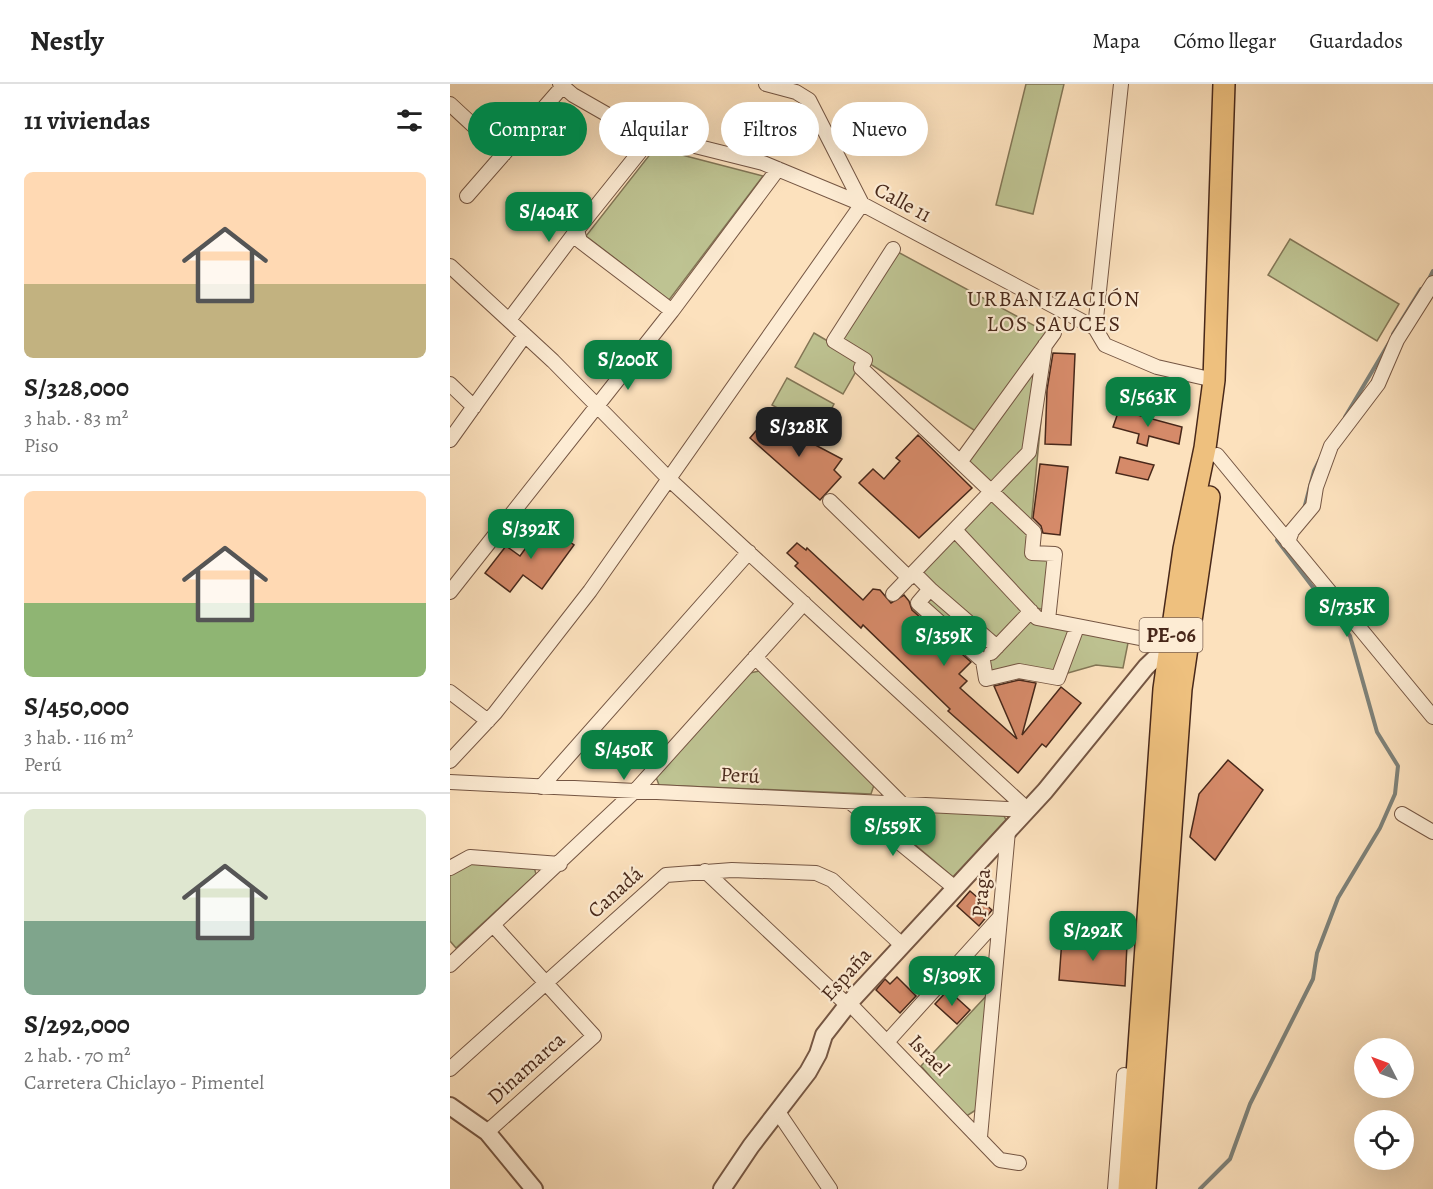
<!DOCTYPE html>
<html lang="es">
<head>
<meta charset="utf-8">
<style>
	:root { --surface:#fff; --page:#f2f2f2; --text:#222; --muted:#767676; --line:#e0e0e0; --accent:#0b8043 }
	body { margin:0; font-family:Alegreya,serif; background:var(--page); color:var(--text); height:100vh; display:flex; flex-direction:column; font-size:22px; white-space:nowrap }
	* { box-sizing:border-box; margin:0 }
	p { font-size:20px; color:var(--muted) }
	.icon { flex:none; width:33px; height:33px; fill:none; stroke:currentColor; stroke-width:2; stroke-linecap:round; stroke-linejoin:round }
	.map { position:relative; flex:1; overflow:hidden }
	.sheet { display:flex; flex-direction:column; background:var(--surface); width:450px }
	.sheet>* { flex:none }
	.banner { position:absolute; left:18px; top:18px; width:570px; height:54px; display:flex; gap:12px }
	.needle { width:39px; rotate:312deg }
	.tools { position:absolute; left:904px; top:954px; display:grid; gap:12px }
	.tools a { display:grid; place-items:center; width:60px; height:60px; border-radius:50%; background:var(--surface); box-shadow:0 6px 24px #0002; font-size:30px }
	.price { position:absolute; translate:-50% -51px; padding:0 14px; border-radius:12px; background:var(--accent); color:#fff; font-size:20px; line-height:39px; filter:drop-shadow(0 2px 3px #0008) }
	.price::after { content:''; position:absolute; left:50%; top:36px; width:18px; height:14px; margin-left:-9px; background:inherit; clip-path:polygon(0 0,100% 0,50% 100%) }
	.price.current { background:#222; color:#fff }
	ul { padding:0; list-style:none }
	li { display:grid; align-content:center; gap:12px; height:318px; padding:0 24px }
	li+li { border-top:2px solid var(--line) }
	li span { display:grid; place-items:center; height:186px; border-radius:9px; color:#555 }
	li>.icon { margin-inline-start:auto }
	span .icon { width:108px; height:108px; fill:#fffc; stroke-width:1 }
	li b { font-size:26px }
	h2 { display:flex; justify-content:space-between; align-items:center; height:72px; padding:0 24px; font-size:26px }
	.pill { padding:0 21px; border-radius:27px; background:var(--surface); box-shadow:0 6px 24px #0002; font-size:21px; line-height:54px }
	.pill.current { background:var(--accent); color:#fff }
	header { display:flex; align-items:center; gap:36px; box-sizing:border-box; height:84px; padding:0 30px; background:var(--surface); border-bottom:2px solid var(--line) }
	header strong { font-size:28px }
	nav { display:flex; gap:33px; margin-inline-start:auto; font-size:21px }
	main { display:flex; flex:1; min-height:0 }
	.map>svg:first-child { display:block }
	.green { fill:#bec392; stroke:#837656; stroke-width:1.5 }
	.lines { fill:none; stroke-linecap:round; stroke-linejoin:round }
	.stream { stroke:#7d8179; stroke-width:4 }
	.building { fill:#d58a69; stroke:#48281a; stroke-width:1.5 }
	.minor-casing { stroke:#755643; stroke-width:16 }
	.tertiary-casing { stroke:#755643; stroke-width:20 }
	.primary-casing { stroke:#48281a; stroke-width:24 }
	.minor { stroke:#fdecd4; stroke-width:14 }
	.tertiary { stroke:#fdecd4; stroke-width:16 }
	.primary { stroke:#eec07e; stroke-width:21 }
	.labels { text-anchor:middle; stroke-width:4.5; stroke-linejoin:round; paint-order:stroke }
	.shield { fill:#fdecd4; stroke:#7e6352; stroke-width:1.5 }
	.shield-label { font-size:20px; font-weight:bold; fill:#48281a }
	.street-label { font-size:21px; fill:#48281a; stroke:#fdecd4 }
	.neighbourhood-label { font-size:22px; letter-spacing:1.5px; fill:#48281a; stroke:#fdecd4 }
</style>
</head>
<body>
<header>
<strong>Nestly</strong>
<nav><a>Mapa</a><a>Cómo llegar</a><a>Guardados</a></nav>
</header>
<main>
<section class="sheet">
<h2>11 viviendas<svg class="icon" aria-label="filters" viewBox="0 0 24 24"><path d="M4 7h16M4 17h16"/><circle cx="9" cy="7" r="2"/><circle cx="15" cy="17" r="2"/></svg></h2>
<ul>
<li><span style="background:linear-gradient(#ffd9b3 60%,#c2b280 0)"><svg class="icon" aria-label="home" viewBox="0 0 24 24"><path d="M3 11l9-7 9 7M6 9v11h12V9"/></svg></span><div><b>S/328,000</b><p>3 hab. · 83 m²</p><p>Piso</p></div></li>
<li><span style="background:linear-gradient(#ffd9b3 60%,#8fb573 0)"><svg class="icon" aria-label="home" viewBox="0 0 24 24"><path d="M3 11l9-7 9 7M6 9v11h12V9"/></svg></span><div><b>S/450,000</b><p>3 hab. · 116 m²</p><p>Perú</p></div></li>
<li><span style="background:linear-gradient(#dfe7d0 60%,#7fa58c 0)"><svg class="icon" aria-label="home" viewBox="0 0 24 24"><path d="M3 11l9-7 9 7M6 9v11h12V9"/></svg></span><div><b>S/292,000</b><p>2 hab. · 70 m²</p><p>Carretera Chiclayo - Pimentel</p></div></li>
</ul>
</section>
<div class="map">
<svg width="983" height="1105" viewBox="0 0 983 1105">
	<rect width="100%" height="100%" fill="#fce1bd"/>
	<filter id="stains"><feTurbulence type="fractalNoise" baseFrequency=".00333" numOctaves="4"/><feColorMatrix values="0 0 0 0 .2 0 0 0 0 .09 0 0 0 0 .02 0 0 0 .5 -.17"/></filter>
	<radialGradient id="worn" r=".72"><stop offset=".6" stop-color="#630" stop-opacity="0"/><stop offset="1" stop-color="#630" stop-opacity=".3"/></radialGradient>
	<path class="green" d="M576,0H614L583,130L546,121Z
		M205,64L313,92L219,216L136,152Z
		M840,155L949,220L927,257L818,191Z
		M446,167L598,249L527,348L384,257Z
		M364,249L412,277L393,310L345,283Z
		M597,273L578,472L601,474L597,526L580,523L528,580L463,525L484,501L470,488L548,408L515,376L588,276Z
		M337,294L384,320L369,347L322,321Z
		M582,527L680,549L673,584L646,581L611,591L537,590L532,584Z
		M309,587L425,698L421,710L209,701L206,693L300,589Z
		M446,725L554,732L557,738L509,792L503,793L442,741Z
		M16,779L84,783L86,790L6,864L0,857V789Z
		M538,910L529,1024L515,1033L471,982Z"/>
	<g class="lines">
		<path class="stream" d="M978,197L983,187
			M943,250L971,205
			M895,333L939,259
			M854,425L864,387L870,375
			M750,1105L780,1075L800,1020L863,895L867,869L888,814L930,744L945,710L948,682L927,648L900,552L827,456L829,453"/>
	</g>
	<path class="building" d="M603,269L625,270L621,361L595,360L597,306Z
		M669,326L732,343L729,360L699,352L697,362L687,359L689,350L663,343Z
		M316,335L392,375L384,386L391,393L370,416L300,354Z
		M468,351L522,404L469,454L409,399L423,385L434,395L450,377L446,374Z
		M670,373L704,381L698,396L666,389Z
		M590,380L618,383L610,451L593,449L591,442L583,434Z
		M94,439L124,461L92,505L73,491L60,508L35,489L56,462L70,472Z
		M347,459L356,466L357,464L413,516L423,505L430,506L441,519L454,511L459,517L462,526L521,578L509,590L517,597L510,604L567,655L544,602L569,596L586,599L572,651L611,603L631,619L596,663L592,660L568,689L498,627L500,625L413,541L411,544L345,482L348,479L337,469Z
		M778,676L813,706L765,776L740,753L749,710Z
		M520,807L542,826L529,842L507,822Z
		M612,855L677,860L675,902L609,896Z
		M447,893L466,912L450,929L426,906L435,895L440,900Z
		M498,906L520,926L507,940L485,920Z"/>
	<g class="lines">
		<g class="minor-casing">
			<path id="minor" d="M110,0L123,11L200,55L213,54L313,79L412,120L645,244L655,261L707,283L764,296
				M0,20L54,70
				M200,55L127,146L130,157L222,227
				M17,112L113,2
				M443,165L384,257L415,276L411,284L584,448L582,469L605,470L598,536
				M0,182L103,277L220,396L578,726
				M59,236L127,146
				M645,244L671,0
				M0,300L24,323
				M0,356L75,251
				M767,371L983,633
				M511,377L604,249
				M380,417L459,494
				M505,446L587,534L720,560
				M838,458L842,447L863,422L866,403L881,362L928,300L947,256L983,199
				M464,489L480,505L468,519L533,577L536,595L569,587L608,594L627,543
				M480,505L547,563
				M0,508L222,227L328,85
				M443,510L579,368L595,261
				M541,569L581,527
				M305,573L453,721
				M0,608L38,637
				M0,677L45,629L140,507L412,120L359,16L346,8L316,0
				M0,698L578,726
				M91,703L299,468
				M400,718L505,804
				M952,730L983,748
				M0,784L20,773L110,780
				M255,787L391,915L399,919L550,1076L569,1079
				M0,881L185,707L354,519
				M437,958L550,833
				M0,985L216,791L282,786L366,789L382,796L452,861
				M328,1028L380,1105
				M37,1048L144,952L44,842
				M530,1053L558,747
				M665,1105L674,991"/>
		</g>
		<g class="tertiary-casing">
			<path id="tertiary" d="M0,1022L37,1048L84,1105
				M272,1105L301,1062L358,988L368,970L374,951L399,919L595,707L696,583L720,560"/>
		</g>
		<g class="primary-casing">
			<path id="primary" d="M679,1105L714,605L734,465L755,364L764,296L774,0
				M695,1105L731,605L759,413"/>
		</g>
		<use href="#minor" class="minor"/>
		<use href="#tertiary" class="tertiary"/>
		<use href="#primary" class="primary"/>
	</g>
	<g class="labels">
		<rect class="shield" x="689.5" y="534" width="63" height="34" rx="4.5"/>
		<g class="shield-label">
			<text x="721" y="558">PE-06</text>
		</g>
		<g class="street-label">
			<text transform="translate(453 118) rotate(28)" y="7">Calle 11</text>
			<text transform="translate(290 691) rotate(3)" y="7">Perú</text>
			<text transform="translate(165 808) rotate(-42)" y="7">Canadá</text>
			<text transform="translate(531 809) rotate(-85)" y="7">Praga</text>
			<text transform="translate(396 890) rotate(-48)" y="7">España</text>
			<text transform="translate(479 971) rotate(46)" y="7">Israel</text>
			<text transform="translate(76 984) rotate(-42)" y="7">Dinamarca</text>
		</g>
		<g class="neighbourhood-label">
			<text x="604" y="222">URBANIZACIÓN<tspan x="604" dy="25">LOS SAUCES</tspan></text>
		</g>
	</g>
	<rect width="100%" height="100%" filter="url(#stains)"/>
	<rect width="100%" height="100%" fill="url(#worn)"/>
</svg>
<div class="tools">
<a><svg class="needle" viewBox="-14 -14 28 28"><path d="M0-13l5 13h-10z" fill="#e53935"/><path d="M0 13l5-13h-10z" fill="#767676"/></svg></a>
<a><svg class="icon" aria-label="locate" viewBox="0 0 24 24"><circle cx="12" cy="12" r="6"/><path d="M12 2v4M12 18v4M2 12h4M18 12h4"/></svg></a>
</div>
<b class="price" style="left:99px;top:159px">S/404K</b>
<b class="price" style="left:178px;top:307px">S/200K</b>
<b class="price" style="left:698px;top:344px">S/563K</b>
<b class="price current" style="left:349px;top:374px">S/328K</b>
<b class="price" style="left:81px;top:476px">S/392K</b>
<b class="price" style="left:897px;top:554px">S/735K</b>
<b class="price" style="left:494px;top:583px">S/359K</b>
<b class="price" style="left:174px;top:697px">S/450K</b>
<b class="price" style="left:443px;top:773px">S/559K</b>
<b class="price" style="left:643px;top:878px">S/292K</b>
<b class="price" style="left:502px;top:923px">S/309K</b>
<div class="banner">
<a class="pill current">Comprar</a>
<a class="pill">Alquilar</a>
<a class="pill">Filtros</a>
<a class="pill">Nuevo</a>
</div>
</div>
</main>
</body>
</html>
